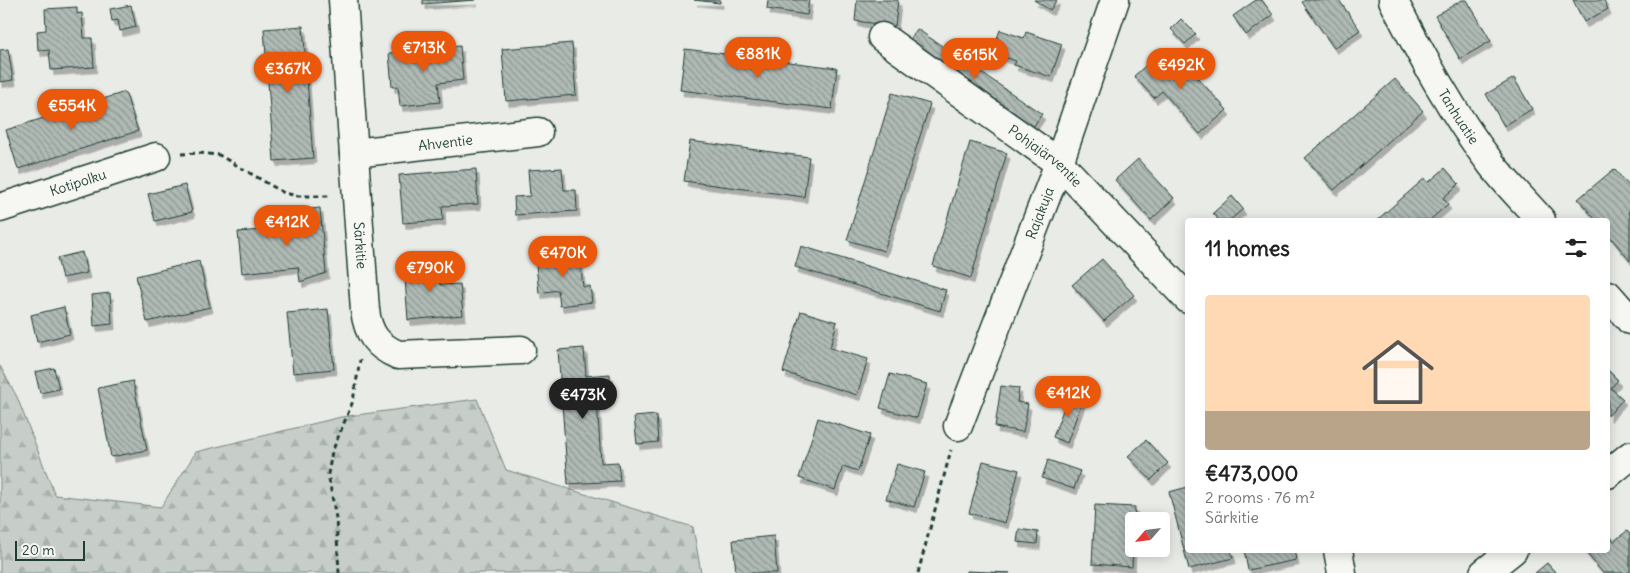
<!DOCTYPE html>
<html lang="en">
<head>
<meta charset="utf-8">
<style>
	:root { --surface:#fff; --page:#f2f2f2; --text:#222; --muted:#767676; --line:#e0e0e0; --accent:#ea580c }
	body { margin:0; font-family:Delius,sans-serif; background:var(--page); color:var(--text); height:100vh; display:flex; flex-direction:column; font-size:19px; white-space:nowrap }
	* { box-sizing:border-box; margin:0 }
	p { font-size:16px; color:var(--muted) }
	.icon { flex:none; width:28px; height:28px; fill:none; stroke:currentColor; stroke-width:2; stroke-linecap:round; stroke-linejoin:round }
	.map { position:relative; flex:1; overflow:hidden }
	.sheet { position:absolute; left:1185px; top:218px; width:425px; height:335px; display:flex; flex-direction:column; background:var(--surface); border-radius:5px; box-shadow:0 2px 12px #0003 }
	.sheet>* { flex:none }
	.needle { width:32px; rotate:242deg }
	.controls { position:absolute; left:1125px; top:512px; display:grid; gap:10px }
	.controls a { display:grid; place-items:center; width:45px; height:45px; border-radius:5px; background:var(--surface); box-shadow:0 2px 12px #0003; font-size:25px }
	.scale { position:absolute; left:15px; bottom:12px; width:70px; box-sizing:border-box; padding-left:5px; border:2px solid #1f3d34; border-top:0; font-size:14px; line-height:18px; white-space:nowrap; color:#1f3d34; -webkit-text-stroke:4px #f6f6f2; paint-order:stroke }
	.price { position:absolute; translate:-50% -42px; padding:0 11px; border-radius:18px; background:var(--accent); color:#fff; font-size:16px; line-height:32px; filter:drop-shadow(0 1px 2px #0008) }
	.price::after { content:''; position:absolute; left:50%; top:30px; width:15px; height:11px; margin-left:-8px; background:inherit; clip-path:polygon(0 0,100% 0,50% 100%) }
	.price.selected { background:#222; color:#fff }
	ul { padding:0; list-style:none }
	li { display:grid; align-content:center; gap:10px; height:265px; padding:0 20px }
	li+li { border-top:1px solid var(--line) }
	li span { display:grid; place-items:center; height:155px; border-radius:5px; color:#555 }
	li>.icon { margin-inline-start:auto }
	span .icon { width:90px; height:90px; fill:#fffc; stroke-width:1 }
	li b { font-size:21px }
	h2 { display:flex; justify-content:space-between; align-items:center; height:60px; padding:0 20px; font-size:21px }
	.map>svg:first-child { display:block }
	.forest { fill:url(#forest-firs); stroke:#73867e }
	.building { fill:url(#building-back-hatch); stroke:#1f3d34; filter:url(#shadow) }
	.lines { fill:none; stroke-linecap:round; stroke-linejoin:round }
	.minor-casing { stroke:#1f3d34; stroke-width:31 }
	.path { stroke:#1f3d34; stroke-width:3; stroke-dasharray:5 4; stroke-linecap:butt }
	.minor { stroke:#f6f6f2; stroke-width:28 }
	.labels { text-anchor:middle; stroke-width:4; stroke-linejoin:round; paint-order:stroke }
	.street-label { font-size:14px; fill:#1f3d34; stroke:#f6f6f2 }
</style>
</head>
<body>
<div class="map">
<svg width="1630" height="573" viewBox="0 0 1630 573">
	<defs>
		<pattern id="forest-firs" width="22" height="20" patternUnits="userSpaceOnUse" patternTransform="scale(1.25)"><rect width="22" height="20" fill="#c7cec9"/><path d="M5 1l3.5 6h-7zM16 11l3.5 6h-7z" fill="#aab2ad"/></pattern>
		<pattern id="building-back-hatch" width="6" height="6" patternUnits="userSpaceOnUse" patternTransform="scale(1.25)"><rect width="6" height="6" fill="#b0bab5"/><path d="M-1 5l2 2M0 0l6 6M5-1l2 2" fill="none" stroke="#8f9894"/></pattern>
		<filter id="shadow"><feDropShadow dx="3" dy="5.5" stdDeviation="0" flood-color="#0004"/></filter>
	</defs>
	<rect width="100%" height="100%" fill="#e9ebe7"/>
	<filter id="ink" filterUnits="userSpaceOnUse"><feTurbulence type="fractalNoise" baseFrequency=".02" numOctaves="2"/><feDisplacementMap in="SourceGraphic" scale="10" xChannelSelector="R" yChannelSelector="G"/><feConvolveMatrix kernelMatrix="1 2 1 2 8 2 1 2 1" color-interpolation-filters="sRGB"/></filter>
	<g filter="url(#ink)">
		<path class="forest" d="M0,366L17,397L55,495L161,507L196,452L341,417L477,399L506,470L693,527L701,573H0Z"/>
		<path class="building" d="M423,0H475L423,4Z
			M694,0H720V3Z
			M768,0H809L807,15L767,9Z
			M857,0H898L895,26L855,21Z
			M1034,0H1057L1050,10Z
			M1256,0H1262L1273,15L1246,35L1233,16Z
			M1305,0H1339L1360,30L1334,48L1302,2Z
			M1462,0H1467L1491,41L1460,59L1435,16Z
			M1573,0H1604L1608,9L1584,22Z
			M131,5L136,27L120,31L118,20L112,21L110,9Z
			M77,7V14L82,13L84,38H92L94,67L51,70L49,50L38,51L37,31L46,30L45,9Z
			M1181,19L1196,34L1185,44L1171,29Z
			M303,26L313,158L274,161L264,29Z
			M917,29L1042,114L1031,130L907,44Z
			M1000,30L1024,38L1026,32L1062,44L1051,77L1014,65L1016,61L992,53Z
			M572,43L576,95L506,101L502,49Z
			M460,46L463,80L438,83L440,102L400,106L398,86L392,87L389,53Z
			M8,49L13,80L0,82V50Z
			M685,49L837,68L832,109L680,90Z
			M1163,50L1173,62L1179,57L1227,110L1200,134L1162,91L1154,98L1134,76Z
			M1514,78L1532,109L1504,126L1486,94Z
			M1395,79L1423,111L1334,190L1305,158Z
			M125,92L138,131L18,169L6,130Z
			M892,93L930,104L884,251L847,240Z
			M690,141L809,157L804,197L684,181Z
			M970,142L1007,153L971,278L933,266Z
			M1138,159L1174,198L1151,220L1115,180Z
			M562,168L564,190H576L577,211L515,215L514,197L530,196L528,170Z
			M1445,168L1459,184L1443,198L1448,204L1430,220H1377L1425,178L1429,182Z
			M476,169L478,204L442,206L443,220L403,223L399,175Z
			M1614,169L1630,187V211L1628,212L1630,215V261L1608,234V220H1596L1578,199Z
			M185,185L192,212L155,221L148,194Z
			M1232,196L1243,209L1230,220H1219L1213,213Z
			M320,208L326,273L300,282L298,267L242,273L238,232L294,227L293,211Z
			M801,246L946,290L940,311L795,267Z
			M579,251L583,287L590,286L592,302L560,306L558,290L539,293L535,256Z
			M82,252L87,273L62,278L57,258Z
			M1102,259L1134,295L1104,321L1072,285Z
			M199,261L210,307L147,322L136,276Z
			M438,262L440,285L460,284L463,315L408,320L404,265Z
			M110,293L112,324L94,326L92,295Z
			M64,307L70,334L37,342L31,315Z
			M328,309L334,369L293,373L287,313Z
			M801,311L837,322L830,348L868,359L857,395L783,372Z
			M584,348L586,376L610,374L611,399L597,400L601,463L618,462L620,481L568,484L558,350Z
			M54,368L59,389L40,393L35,372Z
			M1608,370L1618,380L1611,388L1623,399L1608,416Z
			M890,374L927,384L917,418L880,408Z
			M133,381L147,450L111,457L98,388Z
			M1001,386L1019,388L1017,402L1028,404L1023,432L995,427Z
			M1069,394L1083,399L1067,443L1053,437Z
			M656,415L658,442L637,444L634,417Z
			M818,418L870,435L858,471L843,466L835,490L799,478Z
			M1146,440L1168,463L1151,480L1128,456Z
			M1048,460L1080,471L1074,489L1042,478Z
			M983,461L1019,470L1005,523L969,513Z
			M897,464L925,472L914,507L886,499Z
			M1188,487V550H1231L1233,558L1189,569L1169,492Z
			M1095,505L1135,507L1132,567L1092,564Z
			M1019,529L1038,532L1037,544L1017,542Z
			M1627,531L1630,534V573H1603L1584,550H1608V533L1614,541Z
			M774,536L777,573H736L733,540Z
			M1244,550H1294L1296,560L1248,570Z
			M1547,563L1556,573H1535Z
			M967,571L1010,573H967Z"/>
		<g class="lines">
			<g class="minor-casing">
				<g id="minor">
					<path id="s1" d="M343,0L365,310C368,334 377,346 398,355L521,350"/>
					<path id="s2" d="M1393,0C1422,57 1453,114 1492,165C1507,184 1525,202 1541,220"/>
					<path id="s3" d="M882,37L1059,163L1188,299"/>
					<path id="s4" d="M354,153L538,132"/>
					<path id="s5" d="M0,208L156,157"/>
					<path d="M1608,295L1630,320"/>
					<path id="s6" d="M958,426L1059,163L1115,0"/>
					<path d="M1608,474L1630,456"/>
					<path d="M1338,550L1342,573"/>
					<path d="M1484,573L1513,550"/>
				</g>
			</g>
			<path class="path" d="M181,154L198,153L219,155L284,193L298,196H331
				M339,573L336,518L328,474L332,452L353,401L360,360
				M918,573L951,450"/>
			<use href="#minor" class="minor"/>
		</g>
	</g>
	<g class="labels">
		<g class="street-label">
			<text dy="5" stroke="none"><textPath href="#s2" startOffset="134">Tanhuatie</textPath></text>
			<text dy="5" stroke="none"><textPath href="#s4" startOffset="92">Ahventie</textPath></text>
			<text dy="5" stroke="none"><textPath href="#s3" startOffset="202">Pohjajärventie</textPath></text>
			<text dy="5" stroke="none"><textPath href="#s5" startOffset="82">Kotipolku</textPath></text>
			<text dy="5" stroke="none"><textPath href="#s6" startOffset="228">Rajakuja</textPath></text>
			<text dy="5" stroke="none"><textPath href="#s1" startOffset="246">Särkitie</textPath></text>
		</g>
	</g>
</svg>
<div class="controls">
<a><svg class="needle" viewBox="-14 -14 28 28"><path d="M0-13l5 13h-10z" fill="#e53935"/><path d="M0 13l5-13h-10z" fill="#767676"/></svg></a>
</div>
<div class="scale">20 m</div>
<b class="price" style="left:424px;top:73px">€713K</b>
<b class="price" style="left:758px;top:79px">€881K</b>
<b class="price" style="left:975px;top:80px">€615K</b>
<b class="price" style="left:1181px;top:90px">€492K</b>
<b class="price" style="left:288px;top:94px">€367K</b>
<b class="price" style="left:72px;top:131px">€554K</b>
<b class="price" style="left:287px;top:247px">€412K</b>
<b class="price" style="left:563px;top:278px">€470K</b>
<b class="price" style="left:430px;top:293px">€790K</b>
<b class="price" style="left:1068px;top:418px">€412K</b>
<b class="price selected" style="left:583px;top:420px">€473K</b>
<section class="sheet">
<h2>11 homes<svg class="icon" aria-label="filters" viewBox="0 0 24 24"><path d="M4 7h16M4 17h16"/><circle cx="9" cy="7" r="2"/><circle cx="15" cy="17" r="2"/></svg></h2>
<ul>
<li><span style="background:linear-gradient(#ffd9b3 75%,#b9a48a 0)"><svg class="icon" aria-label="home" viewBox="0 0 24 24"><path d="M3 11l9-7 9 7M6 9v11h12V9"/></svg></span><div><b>€473,000</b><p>2 rooms · 76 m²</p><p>Särkitie</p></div></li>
</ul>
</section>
</div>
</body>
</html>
